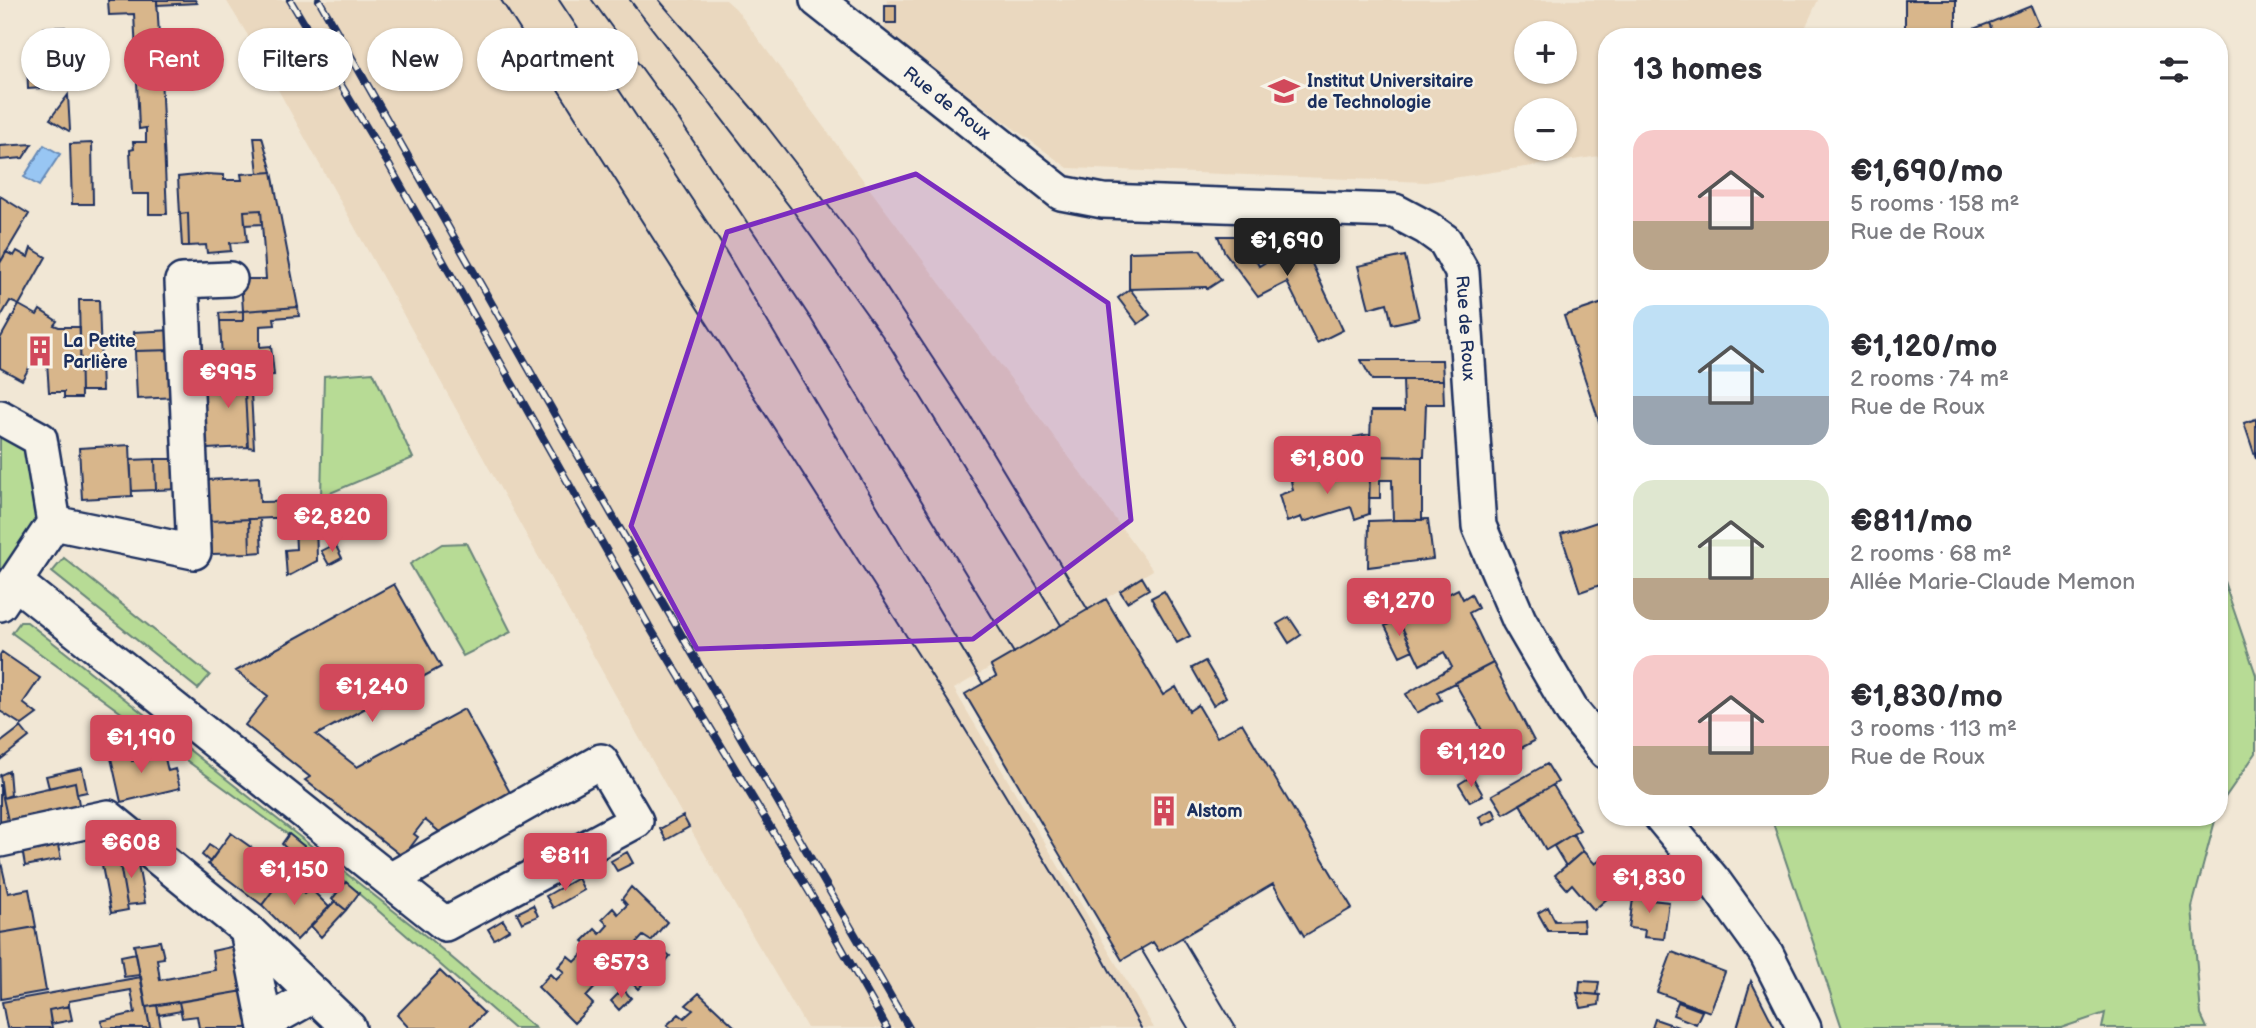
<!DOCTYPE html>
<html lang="en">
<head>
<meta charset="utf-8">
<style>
	:root { --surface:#fff; --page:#f2f2f3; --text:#2b2b33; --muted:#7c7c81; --accent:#d1495b }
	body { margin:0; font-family:"Balsamiq Sans",sans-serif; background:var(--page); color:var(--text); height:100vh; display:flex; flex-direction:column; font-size:26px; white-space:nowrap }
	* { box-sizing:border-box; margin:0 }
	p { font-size:23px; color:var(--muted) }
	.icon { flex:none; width:38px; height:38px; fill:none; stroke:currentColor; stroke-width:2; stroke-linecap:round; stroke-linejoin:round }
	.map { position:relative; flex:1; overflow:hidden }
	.side { position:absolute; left:1598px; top:28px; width:630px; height:798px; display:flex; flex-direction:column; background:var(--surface); border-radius:28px; box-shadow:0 2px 5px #0004 }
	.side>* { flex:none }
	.banner { position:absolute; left:21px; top:28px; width:665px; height:63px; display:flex; gap:14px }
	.fabs { position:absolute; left:1514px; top:21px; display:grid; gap:14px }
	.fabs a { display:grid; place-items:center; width:63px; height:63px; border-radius:50%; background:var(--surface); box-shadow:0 2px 5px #0004; font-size:35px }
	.price { position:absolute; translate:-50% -60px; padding:0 16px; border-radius:7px; background:var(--accent); color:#fff; font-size:23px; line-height:46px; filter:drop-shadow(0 2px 4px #0008) }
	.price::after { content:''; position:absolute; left:50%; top:42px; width:21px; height:16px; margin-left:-10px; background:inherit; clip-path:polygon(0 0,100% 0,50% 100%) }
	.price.on { background:#222; color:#fff }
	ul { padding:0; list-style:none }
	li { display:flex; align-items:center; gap:21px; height:175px; padding:0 35px }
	li span { display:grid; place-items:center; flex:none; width:196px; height:140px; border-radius:21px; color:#555 }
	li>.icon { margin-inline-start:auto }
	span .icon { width:84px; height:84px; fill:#fffc; stroke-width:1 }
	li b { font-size:30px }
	h2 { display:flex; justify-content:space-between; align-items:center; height:84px; padding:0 35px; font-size:30px }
	.tag { padding:0 24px; border-radius:32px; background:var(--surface); box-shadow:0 2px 5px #0004; font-size:24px; line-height:63px }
	.tag.on { background:var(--accent); color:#fff }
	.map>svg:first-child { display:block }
	.built { fill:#ead8bf; fill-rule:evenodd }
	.green { fill:#b7db95; stroke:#69857a; stroke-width:2 }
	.water { fill:#98c6f3; stroke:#668ab7; stroke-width:2 }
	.building { fill:#d8b68b; stroke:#1b2f5e; stroke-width:2 }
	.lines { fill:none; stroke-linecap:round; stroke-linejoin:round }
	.street-casing { stroke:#1b2f5e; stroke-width:38 }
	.street { stroke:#f7f3e8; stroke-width:33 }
	.tram { stroke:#1b2f5e; stroke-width:2 }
	.rail-casing { stroke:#1b2f5e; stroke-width:8 }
	.rail { stroke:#f7f3e8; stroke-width:5; stroke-dasharray:16; stroke-linecap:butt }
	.marked { fill:#7b2cbf; fill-opacity:0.2; stroke:#7b2cbf; stroke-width:5; stroke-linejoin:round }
	.labels { text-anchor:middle; stroke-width:5; stroke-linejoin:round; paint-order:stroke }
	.poi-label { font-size:18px; font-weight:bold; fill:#1b2f5e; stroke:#f7f3e8; text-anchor:start }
	.street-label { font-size:18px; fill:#1b2f5e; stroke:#f7f3e8 }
</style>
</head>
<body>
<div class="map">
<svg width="2256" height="1028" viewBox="0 0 2256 1028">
	<rect width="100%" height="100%" fill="#f1e7d5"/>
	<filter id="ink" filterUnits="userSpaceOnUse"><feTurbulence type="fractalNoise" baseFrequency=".0143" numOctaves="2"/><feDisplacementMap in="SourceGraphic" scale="14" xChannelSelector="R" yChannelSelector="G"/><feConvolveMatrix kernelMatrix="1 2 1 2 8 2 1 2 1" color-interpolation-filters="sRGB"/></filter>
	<g filter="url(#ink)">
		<path class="built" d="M226,0H726L736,9L1153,570L954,689L1154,1028H807L689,827L247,34Z
			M887,0H1818L1801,37H1606V155L1426,182L1068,168L884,34ZM1526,33H1564V72H1526ZM1526,110H1564V149H1526Z"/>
		<path class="green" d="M373,372L413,458L321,497L324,376Z
			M0,417L40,439L54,523L0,604Z
			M466,543L511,632L463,656L410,564L442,544Z
			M64,558L210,675L198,689L52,572Z
			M2219,567L2256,675V753L2219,806Z
			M20,622H27L432,941L535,1028H513L305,847L12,633Z
			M1771,817H2216L2192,907L2201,1015L2207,1028H2102L2105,1013L2061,1028H1842Z"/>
		<path class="water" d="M44,145L60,154L39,186L24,177Z"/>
		<path class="building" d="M108,0H157L160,52L136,53L134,14L109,15Z
			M157,0H195L197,3L157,5Z
			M1905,0H1956V32L1973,29L1982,37H1888L1905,31Z
			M885,5H896V23H885Z
			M2031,6L2039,25L2010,37H1995L1989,23Z
			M1989,23L1995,37H1982L1973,29Z
			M65,27L66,57L46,58L44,28Z
			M66,57L67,86L42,88L40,59Z
			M27,59H40L42,88L28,89Z
			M161,74L167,214H149V194H132L130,150L134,149L133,142H146V128L139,129L137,81H144V75Z
			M68,95L70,130L69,131L50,119Z
			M254,137H262L272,172L258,173Z
			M92,143L93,204H72L70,144Z
			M32,144L23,158L0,160V146Z
			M272,172L298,307L243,311L241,279H266L261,210L244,211L247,242L230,243L231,251L207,253L206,245L189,246L188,213L180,214L178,177L206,174L224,175V180H242L241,174Z
			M0,196L29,214L0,263Z
			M261,210L262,224L245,225L244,211Z
			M188,213L189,246H182L180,214Z
			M1298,234L1343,330L1317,343L1287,282L1258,297L1224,251L1218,236H1243L1259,266L1274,257L1265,240L1266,235Z
			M31,248L46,257L19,305L10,301L0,318V263L6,252L14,256L17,251L28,257Z
			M1200,250L1221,280L1207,289L1206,287L1129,289V252Z
			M1405,256L1419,318L1392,324L1387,303L1369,308L1358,266Z
			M1130,289L1150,315L1138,324L1118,298Z
			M79,300H99L102,391H81Z
			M1606,302V442L1564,316Z
			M19,305L37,315L40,310L57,321L54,325L59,327H80L81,398H64V392H49L47,362L32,363L22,380L0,368V339Z
			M298,307L299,316L274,318L275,325L260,326V347L271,346L274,375L223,378L220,321H243V311Z
			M243,311V321H220L219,313Z
			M174,330L175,350L135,351L134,332Z
			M175,350L178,397L137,399L135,351Z
			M1361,360H1442L1443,380H1372Z
			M263,375V392L245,393L248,447L207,449L203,379Z
			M1403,380H1443L1444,404H1426L1424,457L1380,456V441H1370L1371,411H1404Z
			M245,393H251L254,448L248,447Z
			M2256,419V459L2244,423Z
			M1370,434V456L1365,457L1363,450L1357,452L1354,437Z
			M1370,441H1380V456H1370Z
			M130,445L132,496L82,499L79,448Z
			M1370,456L1422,457V520H1393L1392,480H1380V498H1369Z
			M155,459L156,490L132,491L130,460Z
			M155,459H180L181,489L156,490Z
			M1339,467L1343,479L1370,471L1369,514L1355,519L1351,507L1303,522L1301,517L1287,522L1279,495L1293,490L1291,481Z
			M259,477L260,502L315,501L316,516L210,521L208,480Z
			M316,516L317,561L287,577L285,550L296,549L295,526L282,527V517Z
			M249,519H260L262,552L250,553Z
			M249,519L250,553L212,554L210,521Z
			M1428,519L1433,559L1368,567L1369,521Z
			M1603,520L1606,532V583L1580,592L1561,534Z
			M335,544L342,558L329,565L321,551Z
			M1142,577L1149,589L1127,602L1120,591Z
			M394,584L441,667L316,735L357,767L464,709L512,796L442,834L425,820L414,834L418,837L403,857L305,780L310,777L245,725L268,696L236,671Z
			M1458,589L1463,599L1471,594L1478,608L1469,613L1493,663L1437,692L1441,700L1417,713L1406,694L1452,667L1444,652L1420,665L1398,619L1416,610L1419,617L1439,607L1436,600Z
			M1164,591L1190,636L1177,643L1151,598Z
			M1106,599L1163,695L1176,687L1189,711L1198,705L1217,737L1242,723L1352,908L1304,936L1273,884L1159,951L1153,942L1122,960L965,694L996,676L991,666Z
			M1436,600L1439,607L1419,617L1416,610Z
			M1289,617L1301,635L1289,643L1277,624Z
			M1398,619L1413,650L1400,656L1385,626Z
			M2,652L40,678L23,703L37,714L22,725L0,711V655Z
			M1205,661L1226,697L1213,705L1192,668Z
			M1493,663L1534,741L1499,760L1455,683Z
			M21,727L29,737L0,760V743Z
			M128,746L132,761L164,754L168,771L175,769L180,788L121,802L109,749Z
			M1547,764L1558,782L1504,814L1492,795Z
			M82,768L87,792L77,794L75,782L49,788L46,776Z
			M9,771L11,795L3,798L0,775Z
			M1472,776L1483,795L1470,802L1459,784Z
			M75,782L80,810L9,825L3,798Z
			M0,784L9,825L0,827Z
			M1553,785L1580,830L1546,850L1520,804Z
			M1493,809L1497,818L1483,825L1479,817Z
			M683,816L689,827L666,840L660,829Z
			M231,833L276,865L287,849L282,844L289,834L305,847L262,905L208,864Z
			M1573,834L1583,851L1566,866L1554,846Z
			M57,841L61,859L25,866L22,848Z
			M209,845L218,851L210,862L202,855Z
			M115,846L117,847L128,910L111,913L99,850Z
			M117,847L138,864L145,903L127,905Z
			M305,847L318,858L303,877L290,867Z
			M1583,851L1595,864L1600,860L1623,885L1594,910L1572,884L1567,889L1555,875Z
			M627,852L633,863L617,871L611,861Z
			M0,858L8,893L29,889L36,927L0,933Z
			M286,873L305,893L310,888L329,907L297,940L262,905Z
			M578,878L584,890L553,908L546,896Z
			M346,882L359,893L346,910L332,899Z
			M1623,885L1634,891L1633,901L1615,892Z
			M631,887L667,922L651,941L643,936L586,997L593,1004L574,1023L538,987L550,974L556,980L564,972L558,967L568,956L575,962L590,947L583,941L595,929L600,934L608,925L602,919L613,908L618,914L627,905L622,899Z
			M1634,891L1652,893L1651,900L1669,902L1664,939L1644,937L1645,930L1629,928Z
			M335,901L346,910L321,937L311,926Z
			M533,905L538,916L522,923L517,913Z
			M1548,907L1555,921L1583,920L1584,931H1548L1538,913Z
			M503,920L509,930L494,939L488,929Z
			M35,927L46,991L1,999L0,933Z
			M160,941L164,958L157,959L160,980L215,970L212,951L235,946L244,991L146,1007L134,945Z
			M660,948L670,956L659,970L648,961Z
			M1672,952L1725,972L1710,1012L1657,992Z
			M136,953L140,975L124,977L121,956Z
			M642,968L651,975L638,989L630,981Z
			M440,971L484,1013L469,1028H409L397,1015Z
			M141,977L150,1028H103L101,1021L135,1013L131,990L69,1001V1006L49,1010L52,1028H7L2,1002Z
			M1580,981L1599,982L1597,995L1579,993Z
			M1751,981L1775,1028H1737Z
			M623,989L631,998L619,1010L611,1001Z
			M244,991L251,1028H199L197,1016L182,1018L179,1002Z
			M699,993L734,1026L733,1028H671L667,1025L679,1014L684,1018L693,1010L686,1005Z
			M1577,993L1600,995L1599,1005L1581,1008Z
			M179,1002L181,1011L159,1015L157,1005Z
			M1678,1002L1702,1011L1696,1024L1673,1015Z
			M157,1005L161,1028H150L146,1007Z
			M69,1006L72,1020L51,1024L49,1010Z
			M1655,1019L1681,1028H1652Z"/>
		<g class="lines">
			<g class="street-casing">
				<g id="street">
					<path id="s1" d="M817,0L1061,193L1103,201L1395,211L1427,228L1445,241L1462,272L1479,526L1519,620L1572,711L1606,752"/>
					<path d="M0,417L40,439L54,523L0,604"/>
					<path d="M54,523L194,552L182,281L230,279"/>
					<path d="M15,582L445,924L636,821L601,761L390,880"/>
					<path d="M1661,817L1714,881L1766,953L1804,1028"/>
					<path d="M0,840L108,817L247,930L349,1028"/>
					<path d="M247,930L266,1028"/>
					<path d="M265,1023L315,995"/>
				</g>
			</g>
			<use href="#street" class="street"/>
			<path class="tram" d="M501,0L951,706L1089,933L1141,1028
				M559,0L719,240L983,684
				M592,0L678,118L811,319L1014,653
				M630,0L793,211L891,348L1061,625
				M659,0L762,120L855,240L968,412L1088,610
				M1182,938L1236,1028
				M1141,949L1188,1028"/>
			<g class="rail-casing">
				<path id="rail" d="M290,0L389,165L649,626L819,908L887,1028
					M319,0L612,515L909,1028"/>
			</g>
			<use href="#rail" class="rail"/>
		</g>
	</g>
	<path class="marked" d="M916,174L1108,303L1131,520L973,639L697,649L631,526L727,232Z"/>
	<defs>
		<g id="university-bare" transform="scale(2.415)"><path d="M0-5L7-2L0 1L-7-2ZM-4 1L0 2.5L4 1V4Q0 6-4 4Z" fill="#d1495b" stroke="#f7f3e8" stroke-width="2.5" paint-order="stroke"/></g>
		<g id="building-bare" transform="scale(2.415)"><path d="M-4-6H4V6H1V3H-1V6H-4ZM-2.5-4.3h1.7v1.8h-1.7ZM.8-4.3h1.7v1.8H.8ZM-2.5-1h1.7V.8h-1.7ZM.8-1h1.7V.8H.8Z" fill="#d1495b" stroke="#f7f3e8" stroke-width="2.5" paint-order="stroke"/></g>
	</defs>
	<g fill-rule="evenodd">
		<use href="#university-bare" x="1284" y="91"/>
		<use href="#building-bare" x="40" y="351"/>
		<use href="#building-bare" x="1164" y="811"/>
	</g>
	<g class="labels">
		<g class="poi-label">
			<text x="1307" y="87">Institut Universitaire<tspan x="1307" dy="21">de Technologie</tspan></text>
			<text x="63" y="347">La Petite<tspan x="63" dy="21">Parlière</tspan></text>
			<text x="1187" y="817">Alstom</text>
		</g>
		<g class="street-label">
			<text dy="6" stroke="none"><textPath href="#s1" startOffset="166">Rue de Roux</textPath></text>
			<text dy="6" stroke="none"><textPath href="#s1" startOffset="796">Rue de Roux</textPath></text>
		</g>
	</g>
</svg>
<div class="fabs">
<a>+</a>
<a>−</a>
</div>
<b class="price on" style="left:1287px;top:278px">€1,690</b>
<b class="price" style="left:228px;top:410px">€995</b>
<b class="price" style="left:1327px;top:496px">€1,800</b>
<b class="price" style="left:332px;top:554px">€2,820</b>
<b class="price" style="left:1399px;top:638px">€1,270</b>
<b class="price" style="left:372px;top:724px">€1,240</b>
<b class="price" style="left:141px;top:775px">€1,190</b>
<b class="price" style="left:1471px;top:789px">€1,120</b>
<b class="price" style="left:131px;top:880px">€608</b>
<b class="price" style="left:565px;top:893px">€811</b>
<b class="price" style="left:294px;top:907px">€1,150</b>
<b class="price" style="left:1649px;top:915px">€1,830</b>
<b class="price" style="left:621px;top:1000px">€573</b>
<div class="banner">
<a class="tag">Buy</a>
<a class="tag on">Rent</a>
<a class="tag">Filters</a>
<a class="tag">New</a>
<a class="tag">Apartment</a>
</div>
<section class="side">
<h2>13 homes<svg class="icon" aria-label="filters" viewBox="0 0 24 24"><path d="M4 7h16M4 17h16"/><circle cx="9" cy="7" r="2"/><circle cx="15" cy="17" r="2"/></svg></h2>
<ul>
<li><span style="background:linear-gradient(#f6c9c9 65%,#b9a48a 0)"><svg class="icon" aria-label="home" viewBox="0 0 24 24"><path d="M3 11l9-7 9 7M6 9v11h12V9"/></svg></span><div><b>€1,690/mo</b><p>5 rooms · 158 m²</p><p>Rue de Roux</p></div></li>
<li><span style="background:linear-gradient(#bfe0f5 65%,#9aa5b1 0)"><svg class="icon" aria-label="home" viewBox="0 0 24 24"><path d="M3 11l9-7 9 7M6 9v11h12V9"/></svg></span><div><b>€1,120/mo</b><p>2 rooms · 74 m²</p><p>Rue de Roux</p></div></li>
<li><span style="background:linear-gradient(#dfe7d0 70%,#b9a48a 0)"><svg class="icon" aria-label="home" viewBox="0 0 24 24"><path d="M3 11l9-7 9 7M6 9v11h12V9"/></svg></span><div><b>€811/mo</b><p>2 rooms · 68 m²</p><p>Allée Marie-Claude Memon</p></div></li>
<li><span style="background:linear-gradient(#f6c9c9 65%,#b9a48a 0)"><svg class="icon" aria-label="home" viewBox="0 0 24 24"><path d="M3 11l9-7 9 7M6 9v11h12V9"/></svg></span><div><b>€1,830/mo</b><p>3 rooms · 113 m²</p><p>Rue de Roux</p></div></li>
</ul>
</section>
</div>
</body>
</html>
